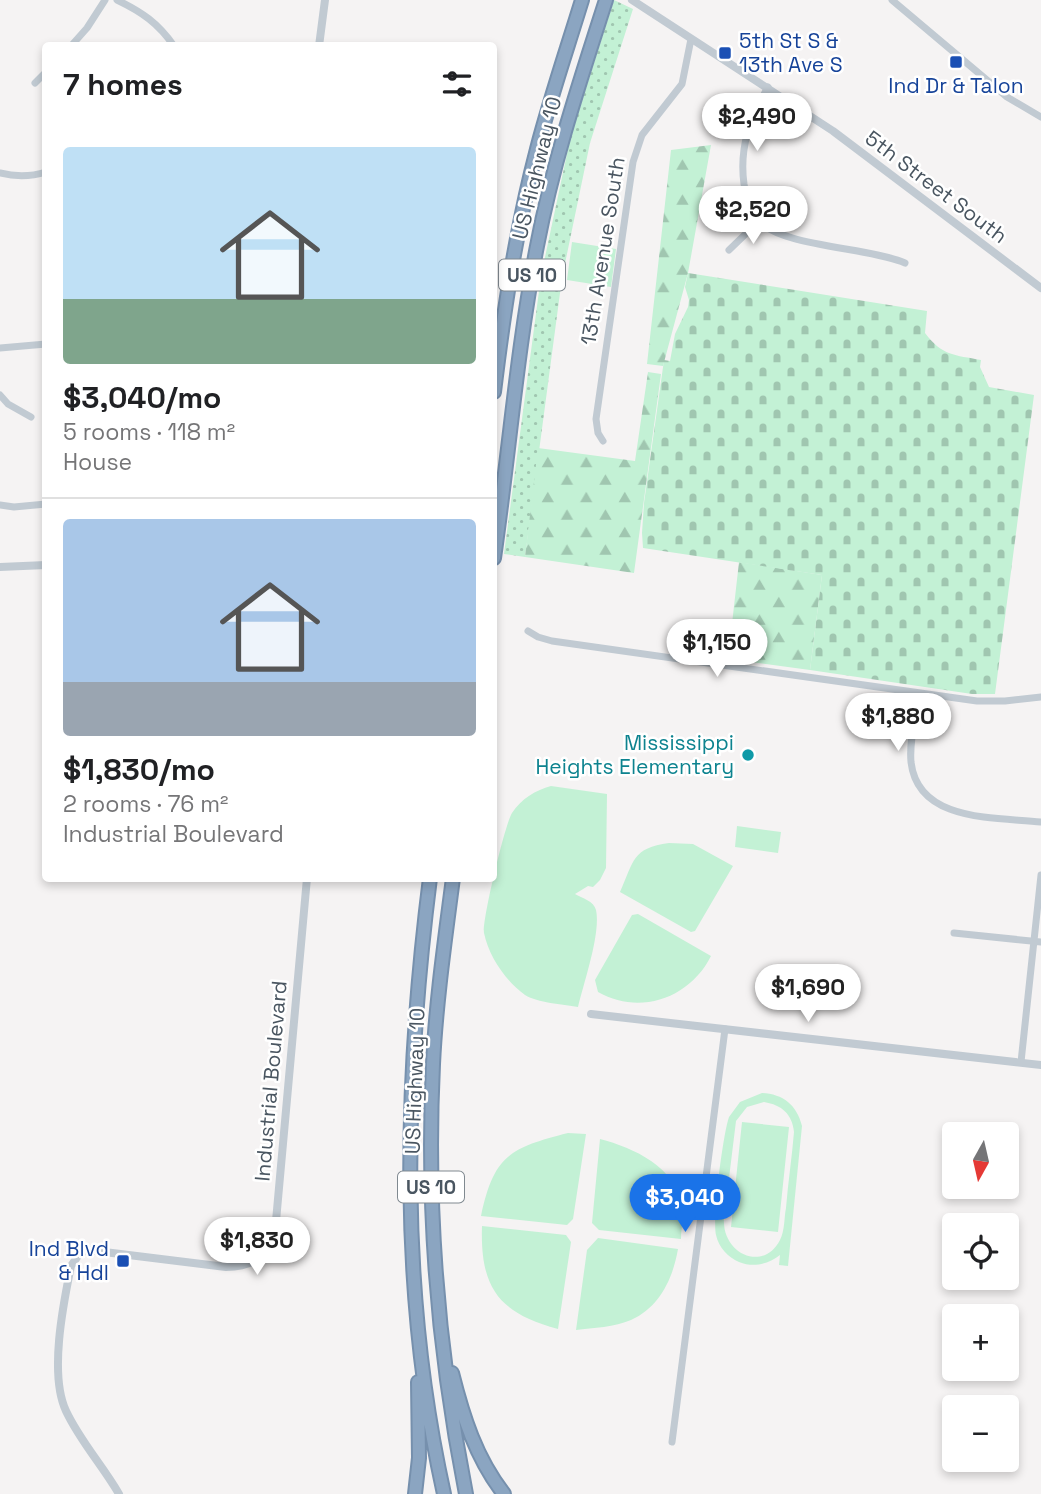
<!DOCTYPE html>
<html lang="en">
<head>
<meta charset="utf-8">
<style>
	:root { --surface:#fff; --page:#f2f2f2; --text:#202124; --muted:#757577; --line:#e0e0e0; --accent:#1a73e8 }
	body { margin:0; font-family:"Space Grotesk",sans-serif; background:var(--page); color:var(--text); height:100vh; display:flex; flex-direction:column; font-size:26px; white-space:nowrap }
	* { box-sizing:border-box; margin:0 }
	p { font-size:23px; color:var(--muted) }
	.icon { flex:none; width:38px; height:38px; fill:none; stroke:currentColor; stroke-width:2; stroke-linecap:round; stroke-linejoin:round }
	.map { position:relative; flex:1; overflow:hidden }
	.sheet { position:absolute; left:42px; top:42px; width:455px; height:840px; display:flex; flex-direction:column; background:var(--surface); border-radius:7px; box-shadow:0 4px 10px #0003 }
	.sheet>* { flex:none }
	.needle { width:46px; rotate:188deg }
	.tools { position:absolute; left:942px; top:1122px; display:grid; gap:14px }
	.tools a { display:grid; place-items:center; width:77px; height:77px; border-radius:7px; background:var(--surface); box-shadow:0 4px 10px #0003; font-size:35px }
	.price { position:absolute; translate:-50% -60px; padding:0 16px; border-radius:24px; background:#fff; color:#222; font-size:23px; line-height:46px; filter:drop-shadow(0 2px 4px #0008) }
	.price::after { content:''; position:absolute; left:50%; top:42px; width:21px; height:16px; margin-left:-10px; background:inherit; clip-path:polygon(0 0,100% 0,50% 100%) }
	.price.current { background:var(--accent); color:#fff }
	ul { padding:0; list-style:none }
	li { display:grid; align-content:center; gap:14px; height:371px; padding:0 21px }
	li+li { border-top:2px solid var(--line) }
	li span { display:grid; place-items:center; height:217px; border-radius:7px; color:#555 }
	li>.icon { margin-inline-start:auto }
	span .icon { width:126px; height:126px; fill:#fffc; stroke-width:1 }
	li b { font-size:30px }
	h2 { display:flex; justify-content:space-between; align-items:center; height:84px; padding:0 21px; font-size:30px }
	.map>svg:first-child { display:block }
	.grass { fill:url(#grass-dots) }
	.forest { fill:url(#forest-firs) }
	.cemetery { fill:url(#cemetery-stones) }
	.park { fill:#c3f1d5; fill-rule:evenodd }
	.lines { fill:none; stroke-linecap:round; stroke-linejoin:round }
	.motorway-casing { stroke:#7690ad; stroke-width:16 }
	.minor { stroke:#c1cad2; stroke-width:7 }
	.tertiary { stroke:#c1cad2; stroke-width:8 }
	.motorway { stroke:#8ba5c1; stroke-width:12 }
	.transit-dot { fill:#1a4fb4; stroke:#fff; stroke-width:2.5 }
	.culture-dot { fill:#0f9aa8; stroke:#fff; stroke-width:2.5 }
	.labels { text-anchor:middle; stroke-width:5; stroke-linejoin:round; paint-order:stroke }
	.shield { fill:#fff; stroke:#808990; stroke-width:2 }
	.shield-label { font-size:19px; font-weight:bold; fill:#4a5661 }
	.transit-label { font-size:21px; fill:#164399; stroke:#fff; text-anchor:start }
	.street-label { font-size:21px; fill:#4a5661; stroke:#fff }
	.culture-label { font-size:21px; fill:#0d838f; stroke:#fff; text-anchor:end }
</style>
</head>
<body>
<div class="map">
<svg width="1041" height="1494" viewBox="0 0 1041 1494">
	<defs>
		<pattern id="grass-dots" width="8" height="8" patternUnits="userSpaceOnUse" patternTransform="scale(1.75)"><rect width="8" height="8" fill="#c3f1d5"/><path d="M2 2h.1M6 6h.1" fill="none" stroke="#a0c6b0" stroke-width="1.8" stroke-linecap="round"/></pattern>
		<pattern id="forest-firs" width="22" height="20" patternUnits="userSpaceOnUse" patternTransform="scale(1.75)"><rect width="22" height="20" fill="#c3f1d5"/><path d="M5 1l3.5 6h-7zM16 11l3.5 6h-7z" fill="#a0c6b0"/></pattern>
		<pattern id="cemetery-stones" width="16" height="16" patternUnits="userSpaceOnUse" patternTransform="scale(1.75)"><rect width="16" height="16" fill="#c3f1d5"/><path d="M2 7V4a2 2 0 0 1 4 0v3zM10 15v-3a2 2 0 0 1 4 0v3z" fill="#a0c6b0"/></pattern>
	</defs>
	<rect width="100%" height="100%" fill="#f5f3f3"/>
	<path class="grass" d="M614,0L633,9L590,143L562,278L525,557L504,554L541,276L571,135Z"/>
	<path class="forest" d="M711,145L688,273L663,366L647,364L671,150Z
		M648,372L661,374L634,573L525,557L538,448L635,461Z
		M739,562L822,575L810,670L728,659Z"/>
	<path class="cemetery" d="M688,273L927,311L925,333C942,356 955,355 981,360L980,367L989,387L1034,395L995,694H972L810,670L822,575L643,548L642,533L644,503L664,360L670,361L675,334L688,307L689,300L685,287Z"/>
	<path class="park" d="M572,242L616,249L611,287L567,280Z
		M551,786L607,794L606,868L600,880L593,887L588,886L575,894C582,898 594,901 596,910C601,933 584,982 578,1007C562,1004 538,1003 525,995C506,981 489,957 484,933C482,921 505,824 512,813C521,799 536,790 551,786Z
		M737,826L781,832L778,853L735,847Z
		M669,843L693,844L733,866L695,931L691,932L620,892C634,861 632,848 669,843Z
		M638,914L711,956C690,998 640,1016 598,992L595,980L632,915Z
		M762,1093C783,1094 797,1105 802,1126L788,1266L779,1265L780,1255C768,1264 754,1268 739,1262C728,1257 719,1248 716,1235C712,1219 723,1134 729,1117L740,1102ZM764,1102C782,1105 792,1114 794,1132C792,1157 788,1182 786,1208C784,1218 785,1230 780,1240C763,1273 722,1253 724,1219L736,1121L747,1107Z
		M742,1122L789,1127L778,1232L731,1227Z
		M568,1133L586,1134L573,1219L567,1225L481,1216C494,1155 510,1148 568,1133Z
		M600,1139C634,1148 676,1167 682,1206C684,1216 681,1229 681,1239L599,1230L592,1223Z
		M482,1226L566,1235L571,1242L558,1329C498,1313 480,1287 482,1226Z
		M598,1238L678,1249C673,1278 660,1307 631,1320C615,1327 593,1328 576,1330L587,1250Z"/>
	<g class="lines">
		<g class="motorway-casing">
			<path id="motorway" d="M494,392C504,310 516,229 537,149C550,99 567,49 582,0
				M494,558C509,454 517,349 537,246C553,162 580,81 606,0
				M430,878C404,1084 399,1291 444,1494
				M453,878C445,940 436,1002 433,1064C426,1208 438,1352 466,1494
				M452,1373C463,1417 476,1458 504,1494
				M415,1494L419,1458L418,1382"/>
		</g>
		<path class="minor" d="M117,0C142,12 158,23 174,46
			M892,0L1007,97L1041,117
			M71,46L87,28L105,0
			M35,83L46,72
			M768,87C750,117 739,148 744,184C746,196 749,210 757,219C779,247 869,247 905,263
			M0,173C16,177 30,177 46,172
			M729,250L758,222
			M0,348L46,344
			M0,395L8,404L31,417
			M603,441L598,433L596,419L633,162L642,135L682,84L691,39
			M0,505L14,507L46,504
			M528,631L538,637L552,641L977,701H1005L1041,697
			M919,693C916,715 909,740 911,762C918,823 997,817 1041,822
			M954,933L1041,942
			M1021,1062L1041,875
			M672,1442L725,1029"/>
		<path class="tertiary" d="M632,0L833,131L1041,288
			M319,46L325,0
			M0,567L46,565
			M591,1014L1041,1065
			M119,1494C103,1466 80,1441 66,1411C49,1375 63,1305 71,1266L80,1253L88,1250L226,1267C258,1266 273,1253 276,1221L307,878"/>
		<use href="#motorway" class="motorway"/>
	</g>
	<g class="transit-dot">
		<rect x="718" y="46" width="14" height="14" rx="3.5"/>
		<rect x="949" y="55" width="14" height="14" rx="3.5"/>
		<rect x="116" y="1254" width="14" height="14" rx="3.5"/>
	</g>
	<circle class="culture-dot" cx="748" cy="755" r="7"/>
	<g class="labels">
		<g class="shield">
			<rect x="499" y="259.5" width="66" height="31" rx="5"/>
			<rect x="398" y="1171.5" width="66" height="31" rx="5"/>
		</g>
		<g class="shield-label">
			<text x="532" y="282">US 10</text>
			<text x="431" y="1194">US 10</text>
		</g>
		<g class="transit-label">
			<text x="739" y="48">5th St S &amp;<tspan x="739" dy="24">13th Ave S</tspan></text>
			<text x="956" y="93" text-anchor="middle">Ind Dr &amp; Talon</text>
			<text x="109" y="1256" text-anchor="end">Ind Blvd<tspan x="109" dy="24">&amp; Hdl</tspan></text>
		</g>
		<g class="street-label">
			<text transform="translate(537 168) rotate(-76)" y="7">US Highway 10</text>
			<text transform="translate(936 187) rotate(37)" y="7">5th Street South</text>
			<text transform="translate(603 251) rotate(-81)" y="7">13th Avenue South</text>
			<text transform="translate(271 1081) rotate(-85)" y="7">Industrial Boulevard</text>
			<text transform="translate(415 1081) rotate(-88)" y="7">US Highway 10</text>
		</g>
		<g class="culture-label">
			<text x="734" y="750">Mississippi<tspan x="734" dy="24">Heights Elementary</tspan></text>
		</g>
	</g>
</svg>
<div class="tools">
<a><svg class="needle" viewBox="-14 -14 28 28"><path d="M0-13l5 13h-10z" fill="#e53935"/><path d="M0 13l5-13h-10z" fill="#757577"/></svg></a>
<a><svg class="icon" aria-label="locate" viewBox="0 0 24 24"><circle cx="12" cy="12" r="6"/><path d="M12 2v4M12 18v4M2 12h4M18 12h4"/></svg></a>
<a>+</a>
<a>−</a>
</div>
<b class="price" style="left:757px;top:153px">$2,490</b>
<b class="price" style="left:753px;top:246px">$2,520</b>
<b class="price" style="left:717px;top:679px">$1,150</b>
<b class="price" style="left:898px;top:753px">$1,880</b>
<b class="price" style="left:808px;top:1024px">$1,690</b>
<b class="price current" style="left:685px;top:1234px">$3,040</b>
<b class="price" style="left:257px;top:1277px">$1,830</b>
<section class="sheet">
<h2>7 homes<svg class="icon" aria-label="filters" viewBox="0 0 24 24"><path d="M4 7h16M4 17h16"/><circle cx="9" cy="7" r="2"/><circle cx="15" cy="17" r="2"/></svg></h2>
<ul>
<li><span style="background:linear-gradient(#bfe0f5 70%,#7fa58c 0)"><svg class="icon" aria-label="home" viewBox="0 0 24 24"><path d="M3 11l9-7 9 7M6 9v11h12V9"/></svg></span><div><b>$3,040/mo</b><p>5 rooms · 118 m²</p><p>House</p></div></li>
<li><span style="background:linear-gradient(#a9c7e8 75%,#9aa5b1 0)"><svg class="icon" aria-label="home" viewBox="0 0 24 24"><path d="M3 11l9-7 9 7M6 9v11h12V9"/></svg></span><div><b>$1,830/mo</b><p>2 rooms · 76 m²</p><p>Industrial Boulevard</p></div></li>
</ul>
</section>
</div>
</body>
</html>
